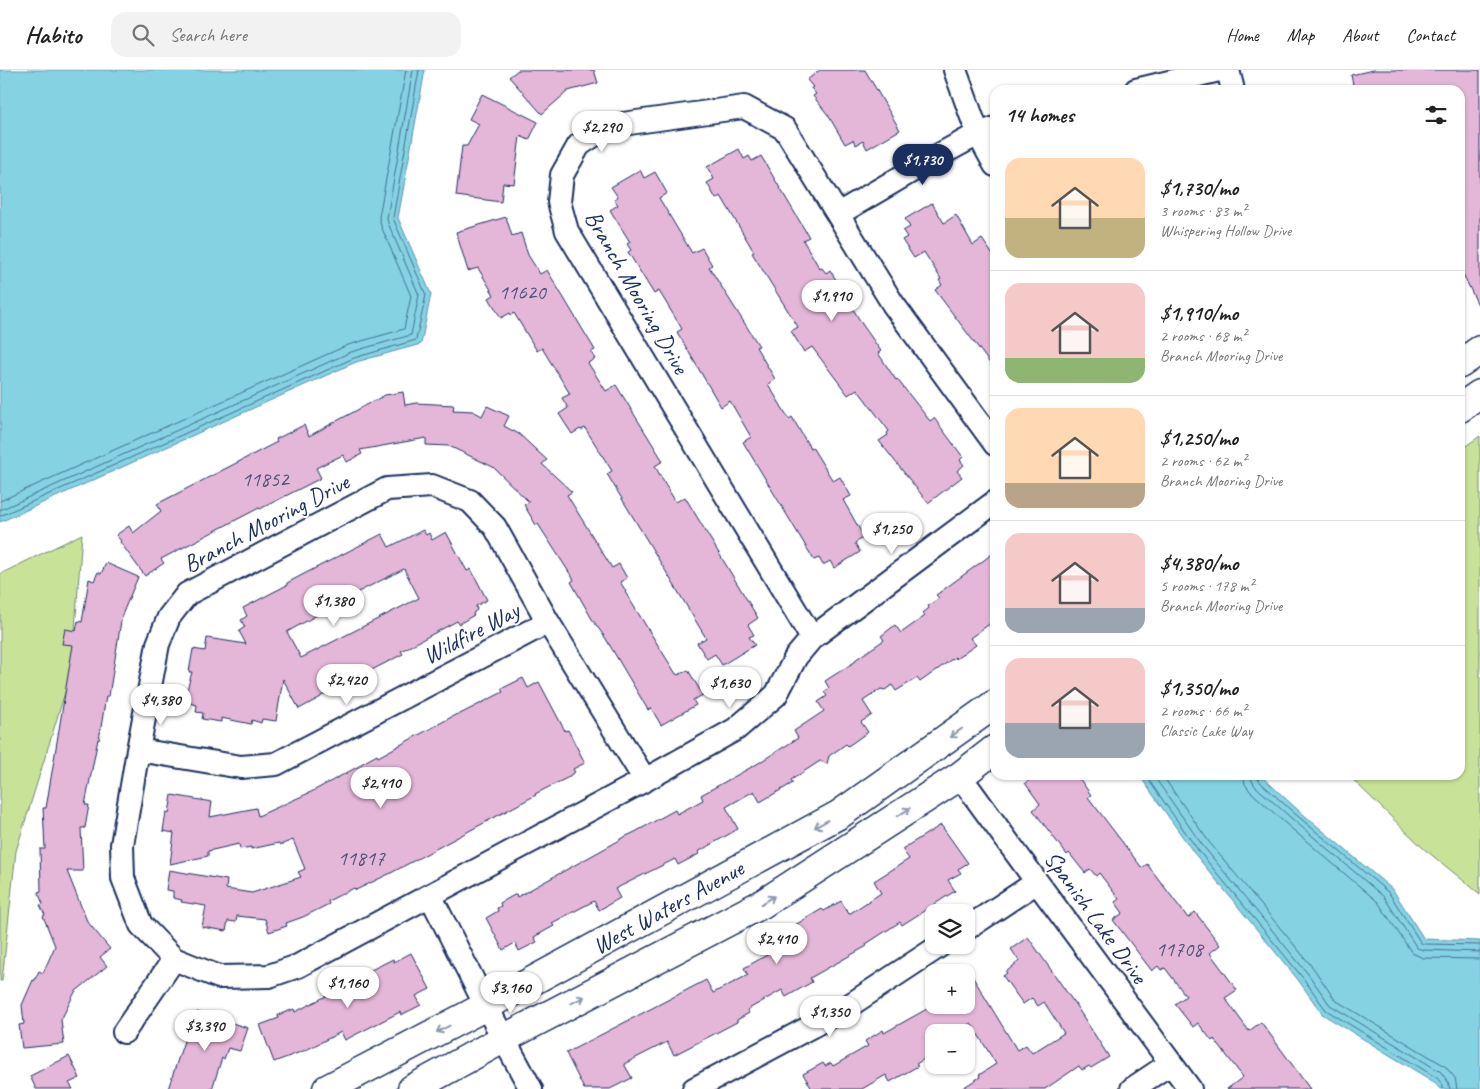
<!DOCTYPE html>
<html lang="en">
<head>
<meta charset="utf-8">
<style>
	:root { --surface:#fff; --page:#f2f2f2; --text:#222; --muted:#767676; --line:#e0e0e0; --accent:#1b2f5e }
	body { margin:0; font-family:Caveat,sans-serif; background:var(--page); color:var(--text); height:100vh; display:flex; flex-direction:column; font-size:19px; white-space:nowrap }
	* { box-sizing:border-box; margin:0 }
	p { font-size:16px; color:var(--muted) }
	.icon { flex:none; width:28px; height:28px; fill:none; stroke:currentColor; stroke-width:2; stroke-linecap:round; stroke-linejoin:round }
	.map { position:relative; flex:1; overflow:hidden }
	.panel { position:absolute; left:990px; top:15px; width:475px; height:695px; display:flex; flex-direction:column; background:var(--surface); border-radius:15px; box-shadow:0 1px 4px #0004 }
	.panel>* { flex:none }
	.fabs { position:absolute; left:925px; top:834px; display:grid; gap:10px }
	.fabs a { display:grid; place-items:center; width:50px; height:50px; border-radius:10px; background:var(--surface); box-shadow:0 1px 4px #0004; font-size:25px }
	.price { position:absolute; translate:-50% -42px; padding:0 11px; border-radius:18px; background:#fff; color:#222; font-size:16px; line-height:32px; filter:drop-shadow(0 1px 2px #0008) }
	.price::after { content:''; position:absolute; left:50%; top:30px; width:15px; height:11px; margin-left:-8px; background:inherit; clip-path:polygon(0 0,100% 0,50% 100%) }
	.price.on { background:var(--accent); color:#fff }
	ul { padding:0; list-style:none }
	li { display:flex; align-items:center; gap:15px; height:125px; padding:0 15px }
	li+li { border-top:1px solid var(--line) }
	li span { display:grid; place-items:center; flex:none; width:140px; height:100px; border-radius:15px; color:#555 }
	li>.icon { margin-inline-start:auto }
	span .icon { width:60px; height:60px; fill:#fffc; stroke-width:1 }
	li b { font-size:21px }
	h2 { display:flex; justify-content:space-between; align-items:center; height:60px; padding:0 15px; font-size:21px }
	header { display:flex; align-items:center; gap:30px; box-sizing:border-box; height:70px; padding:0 25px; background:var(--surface); border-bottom:1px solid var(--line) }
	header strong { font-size:24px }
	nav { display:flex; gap:28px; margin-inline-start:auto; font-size:18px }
	.search { width:350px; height:45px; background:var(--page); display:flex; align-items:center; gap:12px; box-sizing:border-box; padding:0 18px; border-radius:15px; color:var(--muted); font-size:19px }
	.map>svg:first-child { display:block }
	.green { fill:#c8e298; stroke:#72887b }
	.water { fill:#84d2e2; stroke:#5a91ad }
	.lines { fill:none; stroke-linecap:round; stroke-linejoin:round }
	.shore { stroke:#457093; stroke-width:1 }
	.building { fill:#e4b6d8; stroke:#1b2f5e; fill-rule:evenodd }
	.minor-casing { stroke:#1b2f5e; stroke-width:26 }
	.tertiary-casing { stroke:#1b2f5e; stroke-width:31 }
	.minor { stroke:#fff; stroke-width:22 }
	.tertiary { stroke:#fff; stroke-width:28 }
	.oneway { stroke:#8d97ae }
	.labels { text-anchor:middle; stroke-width:4; stroke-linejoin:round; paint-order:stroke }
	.number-label { font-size:21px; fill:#4d517c }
	.street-label { font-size:24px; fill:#1b2f5e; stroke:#fff }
</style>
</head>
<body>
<header>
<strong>Habito</strong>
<div class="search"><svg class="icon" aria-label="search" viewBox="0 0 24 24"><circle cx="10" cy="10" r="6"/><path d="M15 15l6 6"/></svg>Search here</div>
<nav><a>Home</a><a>Map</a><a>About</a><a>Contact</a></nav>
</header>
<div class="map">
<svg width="1480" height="1019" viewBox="0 0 1480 1019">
	<rect width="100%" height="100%" fill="#fff"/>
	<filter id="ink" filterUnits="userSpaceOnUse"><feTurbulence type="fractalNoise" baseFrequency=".02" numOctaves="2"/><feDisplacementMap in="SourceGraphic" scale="10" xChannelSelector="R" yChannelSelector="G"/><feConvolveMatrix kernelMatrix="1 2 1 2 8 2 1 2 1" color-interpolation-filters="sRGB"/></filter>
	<g filter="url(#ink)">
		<path class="green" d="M1480,366V824L1423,778L1348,705H1460V380Z
			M82,464L72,600L16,781L2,911H0V504Z"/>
		<path class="water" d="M0,0H425L398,148L431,224L421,274L356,292L0,452Z
			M1139,705H1260L1297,739L1393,820L1424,869L1480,871V1019H1440L1434,1012L1322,944L1299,911L1194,783Z"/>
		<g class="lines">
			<path class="shore" d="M0,431L348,275L404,259L411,226L381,156L379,147L406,0
				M0,440L351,282L411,265L419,225L388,153L387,148L413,0
				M0,446L354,288L416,270L426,225L393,148L419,0
				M1145,705L1198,780L1303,908L1326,940L1437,1008L1443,1015V1019
				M1153,705L1203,776L1308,904L1330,935L1441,1002L1448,1012L1450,1019
				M1162,705L1209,772L1314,899L1335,930L1445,996L1455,1008L1457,1019
				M1243,705L1245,714L1250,721L1285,753L1378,832L1412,883L1423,888L1480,889
				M1251,705L1252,711L1255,716L1290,747L1384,827L1417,878L1424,880L1480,882
				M1257,705L1259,711L1294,743L1389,823L1421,873L1424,874L1480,875"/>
		</g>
		<path class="building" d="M518,0H594L598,13L568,21L542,44L509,7Z
			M820,0H865L900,60L867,79L863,71L856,75L853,70L845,74L828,45L813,26L816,24L811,18L813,17L807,10Z
			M1373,0H1480V239L1460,198V20H1354L1351,5Z
			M482,24L538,52L529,70L520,66L514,114L503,113L501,132L456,126L462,76H467L479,54L469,49Z
			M739,79L744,89L749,86L752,91L761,86L809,167L803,170L820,199L822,198L826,203L830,200L862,254L881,281L878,283L896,310L897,309L930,351L934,348L963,387L960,390L964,395L957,401L962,407L928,433L879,371L888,365L887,363L889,361L857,319L848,325L812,277L804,282L791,261L798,257L752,183L754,182L721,126L716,129L707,113L714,109L707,97Z
			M640,100L644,108L655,102L667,123L659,128L692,183L702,178L712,195L709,197L759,276L756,277L775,309L768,314L789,349L792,347L810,378L812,377L833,411L840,407L851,426L843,430L864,467L855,473L860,482L834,498L830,491L823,495L819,488L814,490L743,372L751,367L730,331L721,337L677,262L682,259L659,221L654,224L628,182L631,180L627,174L630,172L610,140L618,135L614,129L618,127L611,117Z
			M932,133L944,153L956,145L973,175L982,169L995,188V300L935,220L942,215L939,210L941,209L924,182L914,188L902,170L907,167L903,161L910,157L905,149Z
			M506,147L512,166L521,163L528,185L540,204L547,200L595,280L591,282L595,289L588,293L606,321L616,315L663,391L655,396L666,416L676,432L685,427L758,548L748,555L754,565L749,567L755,575L722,595L715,584L707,589L697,573L706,568L607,404L612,401L585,358L581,360L580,359L572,364L559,344L568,338L562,328L570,324L542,278L537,281L514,243L511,245L510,243L501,248L489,228L494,225L478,198L468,201L456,162Z
			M403,322L405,335L416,333L454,335L453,340L473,341L482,346L487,336L509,346L504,356L519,364L547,390L542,394L572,422L567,425L612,498L619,494L627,508L620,512L626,521L625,522L676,604H677L678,605L688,600L703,625L693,630L696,635L661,655L651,638L648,640L606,569L592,549L571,512L574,510L538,454L536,455L524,435L529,432L493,397L449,376L426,375V368L360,380L362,384L347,392L343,385L316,398L321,408L260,439L259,438L161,489L164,493L145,506L120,472L121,471L116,465L129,456L133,463L161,441L157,434L277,372L276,369L304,355L309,366L385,325Z
			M423,460L426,465L429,463L432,470L446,462L467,501L471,499L487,530L476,536L477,540L473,543L474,545L459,554L457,551L401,581L403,584L321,626V627L299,639L283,609L276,651L262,649L261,653L252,650L251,654L221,648V652L202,649L203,643L196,642L197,635L185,632L188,616L192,602H189L193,579L205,581L207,568L246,574L239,561L245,557L241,550L247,546L243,538L287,515V513L302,505L382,464L389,477ZM404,499L419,528L301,588L287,562L358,522Z
			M995,482V550L970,568L976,575L956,589L955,587L920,612L917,608L896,621L892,615L885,620L881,619L863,631L872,645L861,652L868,662L848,676L846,674L829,686L827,694L820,691L791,710L793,713L760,732L754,721L726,737L738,759L698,782L699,784L678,795L675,789L615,819L620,828L599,840L594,831L552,853L554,856L534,867L537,872L519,881L515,873L503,880L486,848L498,841L497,838L501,836L500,833L516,824L517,827L620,770V769L635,762L675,740L677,744L703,730L701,725L757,694L798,668L794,661L824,641L818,632L827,626L824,622L829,618L825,611L856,591L855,590L884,570L881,566L895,555L901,563L925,546L923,543L929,538L928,536L939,528L936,525Z
			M106,493L138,507L122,545L109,626H106L99,670L98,669L85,735H89L85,758H81L83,801H67L87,851L110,879L100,887L107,896L75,922L61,950L64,974L22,978L19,955L24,954L22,935L33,910L34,911L39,901L43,903L55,876L43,846L45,845L40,835L43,834L38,822L41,821L40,779H45L43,738H46L73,575L62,574L65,559L76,561L78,551L82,552L89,509L94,511L98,502L101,504Z
			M523,608L528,618L539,612L565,661L568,660L585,693L573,699L575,702L569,706V707L535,724L536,725L391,803L356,820L354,818L328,831L329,834L303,847L286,853L287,856L269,862L265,849L237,846L236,852L228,851L226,861L202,857L206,836L181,832L182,830L173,828V821L166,820L169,800L227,810L226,819L252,823L301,807L298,802L305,799L293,770L280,775L279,773L251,779V777L240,779L239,774L208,781V786L170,794L174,763L163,761L166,742L169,743L172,725L212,732L210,747L256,738L258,746L311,722L361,695V694L377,685L378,687L457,644L458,645L503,622L501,619Z
			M1037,705H1077L1091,725L1088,727L1142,798L1147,794L1188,848L1195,842L1220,875L1210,883L1237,920L1225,928L1249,961L1261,952L1310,1019H1227L1243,1007L1214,969L1212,971L1198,953L1193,957L1175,934L1186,926L1165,898L1161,900L1158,896L1152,901L1113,850L1123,843L1115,832L1119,829L1099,803L1096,806L1090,799L1085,803L1069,783L1067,785L1033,740L1040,734L1025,713Z
			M941,755L968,793L958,799L961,803L948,810L955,821L902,855L900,852L866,874L867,876L810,908L812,912L786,927L782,920L747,940L749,943L737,950V952L674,985L667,972L624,994L632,1008L610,1019H584L566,983L706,910L713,923L748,905L744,898L767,885L761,875L822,839L824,841L841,831L849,844L881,823L874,811L909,789L902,779Z
			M1028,867L1075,934L1109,987L1091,998L1089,996L1082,1000L1079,996L1045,1019H961L980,1007L979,1005L996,994L971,953L955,962H934V983L916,994L918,996L890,1012L886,1005L862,1019H812L803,1004L823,993L825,996L831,993L833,996L868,976L865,971L883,960L884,963L934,935H966V896L1017,980L1026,975L1032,983L1064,963L1044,932L1038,936L1032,928L1023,934L1003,906L1007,903L1006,902L1019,891L1011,879Z
			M411,883L430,919L416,926L421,935L401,945L400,942L345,970L341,962L306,980L274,992L260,955L279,948L278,945L294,939L295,942L340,919L355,915L353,909L393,889L394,892Z
			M197,942L248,958L240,981L228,978L224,989L222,988L212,1019H168L188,959L191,960Z
			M69,986L80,1008L69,1013L73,1019H36L30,1006Z"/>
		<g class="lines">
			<g class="minor-casing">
				<path id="minor" d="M955,0L978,64L995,95
					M1228,0L1233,20
					M1136,20L1219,0
					M838,144L939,85L978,64L995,58
					M812,568L567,161L559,132L562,105L579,75L608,56L744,37L785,59L893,234L995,374
					M138,680L241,697L276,694L548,552
					M960,706L1037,812L1190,1019
					M645,710L548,552L495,457L470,431L432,416L387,419L187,524L169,547L158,574L138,680L122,775L123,808L141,855L174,889L219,907L269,906L298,896L645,710L736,659L776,625L796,587L812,568L995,432
					M430,825L486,936L531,1019
					M966,859L1037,812
					M124,962L174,889
					M694,1019L844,939L941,875
					M1132,1019L1171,993"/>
			</g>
			<g class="tertiary-casing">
				<path id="tertiary" d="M1460,294L1480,280
					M1460,338L1480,324
					M327,1019L486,936L840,744L995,634
					M412,1019L503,969L762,834L960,706L995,679"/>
			</g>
			<use href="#minor" class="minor"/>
			<use href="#tertiary" class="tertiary"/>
		</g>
		<defs><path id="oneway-shaft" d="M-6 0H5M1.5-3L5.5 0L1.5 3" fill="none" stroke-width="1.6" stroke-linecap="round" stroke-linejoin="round" transform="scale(1.25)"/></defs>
		<g class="oneway">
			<use href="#oneway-shaft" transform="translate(956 663) rotate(144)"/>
			<use href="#oneway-shaft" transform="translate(904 742) rotate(-33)"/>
			<use href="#oneway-shaft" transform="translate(821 754) rotate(151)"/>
			<use href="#oneway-shaft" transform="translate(768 830) rotate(-32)"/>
			<use href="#oneway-shaft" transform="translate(578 930) rotate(-27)"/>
			<use href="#oneway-shaft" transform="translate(443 959) rotate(153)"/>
		</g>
	</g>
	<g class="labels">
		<g class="number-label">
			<text x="522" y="229">11620</text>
			<text x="265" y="416">11852</text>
			<text x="361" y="795">11817</text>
			<text x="1179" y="886">11708</text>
		</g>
		<g class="street-label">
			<text transform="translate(637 222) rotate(60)" y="8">Branch Mooring Drive</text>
			<text transform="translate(266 453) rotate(-28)" y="8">Branch Mooring Drive</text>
			<text transform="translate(471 563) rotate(-28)" y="8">Wildfire Way</text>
			<text transform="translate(668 837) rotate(-29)" y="8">West Waters Avenue</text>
			<text transform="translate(1096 847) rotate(54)" y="8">Spanish Lake Drive</text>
		</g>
	</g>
</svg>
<div class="fabs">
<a><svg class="icon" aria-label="layers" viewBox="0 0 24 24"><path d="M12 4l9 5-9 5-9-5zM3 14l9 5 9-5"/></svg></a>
<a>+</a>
<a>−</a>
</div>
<b class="price" style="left:602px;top:83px">$2,290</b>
<b class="price on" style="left:923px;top:116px">$1,730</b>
<b class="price" style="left:832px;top:252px">$1,910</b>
<b class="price" style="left:892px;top:485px">$1,250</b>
<b class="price" style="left:334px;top:557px">$1,380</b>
<b class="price" style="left:347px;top:636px">$2,420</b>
<b class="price" style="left:730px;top:639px">$1,630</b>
<b class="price" style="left:161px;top:656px">$4,380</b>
<b class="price" style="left:381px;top:739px">$2,410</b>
<b class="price" style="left:777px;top:895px">$2,410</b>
<b class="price" style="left:348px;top:939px">$1,160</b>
<b class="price" style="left:511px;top:944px">$3,160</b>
<b class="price" style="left:830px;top:968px">$1,350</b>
<b class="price" style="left:205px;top:982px">$3,390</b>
<section class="panel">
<h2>14 homes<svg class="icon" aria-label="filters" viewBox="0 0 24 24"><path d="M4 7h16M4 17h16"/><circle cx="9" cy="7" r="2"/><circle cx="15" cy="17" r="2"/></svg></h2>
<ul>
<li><span style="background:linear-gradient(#ffd9b3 60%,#c2b280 0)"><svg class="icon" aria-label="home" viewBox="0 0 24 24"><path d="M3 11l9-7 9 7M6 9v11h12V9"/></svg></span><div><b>$1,730/mo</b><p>3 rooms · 83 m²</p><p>Whispering Hollow Drive</p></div></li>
<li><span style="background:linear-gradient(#f6c9c9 75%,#8fb573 0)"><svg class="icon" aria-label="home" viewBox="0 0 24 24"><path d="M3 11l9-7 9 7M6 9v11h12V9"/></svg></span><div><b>$1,910/mo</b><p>2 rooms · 68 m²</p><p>Branch Mooring Drive</p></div></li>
<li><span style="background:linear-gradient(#ffd9b3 75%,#b9a48a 0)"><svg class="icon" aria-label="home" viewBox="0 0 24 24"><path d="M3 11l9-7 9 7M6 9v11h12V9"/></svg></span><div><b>$1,250/mo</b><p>2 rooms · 62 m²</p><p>Branch Mooring Drive</p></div></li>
<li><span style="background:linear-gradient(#f6c9c9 75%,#9aa5b1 0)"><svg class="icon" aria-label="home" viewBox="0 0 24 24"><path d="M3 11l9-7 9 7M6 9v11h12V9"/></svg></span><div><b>$4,380/mo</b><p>5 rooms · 178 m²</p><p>Branch Mooring Drive</p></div></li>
<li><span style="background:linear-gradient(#f6c9c9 65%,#9aa5b1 0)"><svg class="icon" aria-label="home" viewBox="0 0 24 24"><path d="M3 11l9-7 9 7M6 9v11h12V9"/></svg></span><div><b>$1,350/mo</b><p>2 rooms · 66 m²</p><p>Classic Lake Way</p></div></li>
</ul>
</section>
</div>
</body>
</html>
